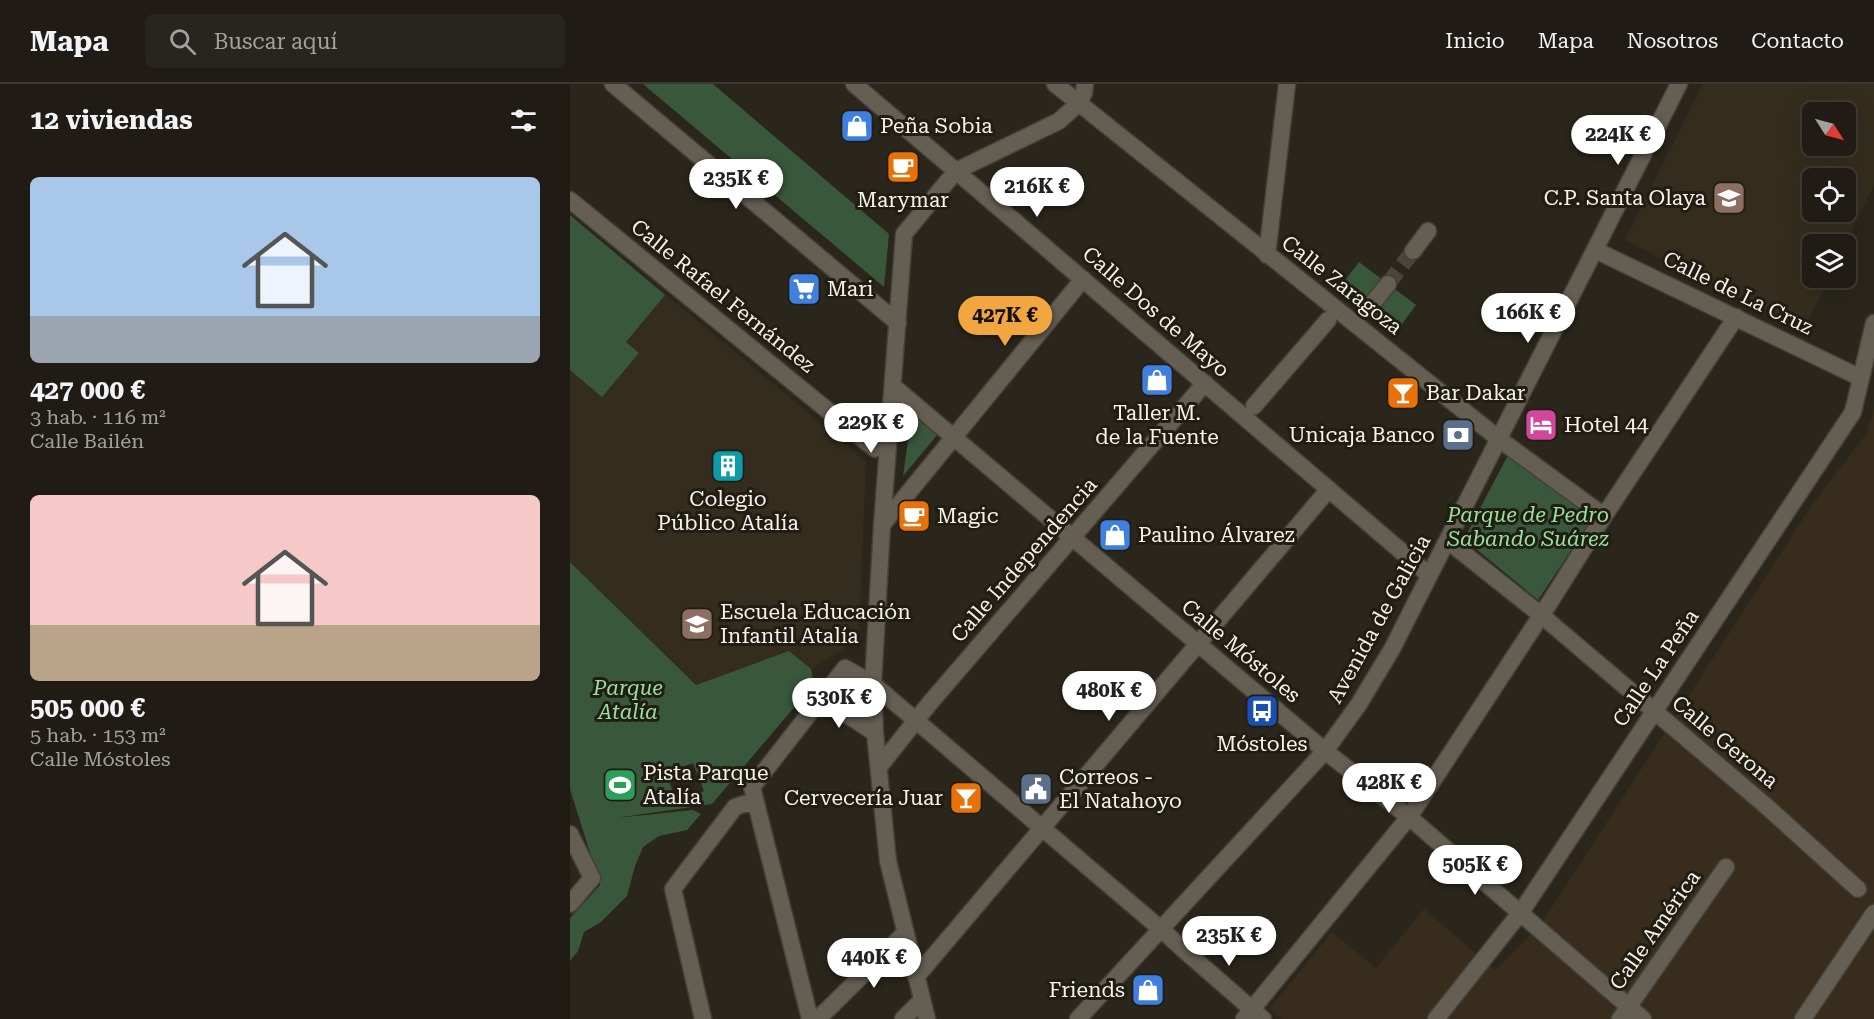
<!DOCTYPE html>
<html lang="es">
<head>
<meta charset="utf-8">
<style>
	:root { --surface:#201c15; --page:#28251e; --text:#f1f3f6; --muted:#a2a1a0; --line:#3d3a34; --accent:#f1a640 }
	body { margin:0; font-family:"Roboto Serif",serif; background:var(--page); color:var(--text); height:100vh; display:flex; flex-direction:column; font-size:22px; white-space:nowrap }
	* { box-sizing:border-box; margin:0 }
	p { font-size:20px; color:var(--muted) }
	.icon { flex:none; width:33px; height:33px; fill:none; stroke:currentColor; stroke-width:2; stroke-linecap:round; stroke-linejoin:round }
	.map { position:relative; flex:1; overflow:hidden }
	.sheet { display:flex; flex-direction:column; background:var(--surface); width:570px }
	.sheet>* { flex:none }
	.needle { width:39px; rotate:126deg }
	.controls { position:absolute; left:1232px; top:18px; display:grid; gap:12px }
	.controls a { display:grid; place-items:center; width:54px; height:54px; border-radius:9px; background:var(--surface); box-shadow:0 6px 24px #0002,0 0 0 2px var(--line); font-size:30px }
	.price { position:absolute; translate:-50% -51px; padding:0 14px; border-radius:21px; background:#fff; color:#222; font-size:20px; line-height:39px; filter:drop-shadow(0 2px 3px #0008) }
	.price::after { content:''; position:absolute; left:50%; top:36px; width:18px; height:14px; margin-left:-9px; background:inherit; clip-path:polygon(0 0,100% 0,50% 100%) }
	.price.selected { background:var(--accent); color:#111 }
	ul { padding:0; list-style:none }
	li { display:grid; align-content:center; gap:12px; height:318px; padding:0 30px }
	li span { display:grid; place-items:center; height:186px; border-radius:9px; color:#555 }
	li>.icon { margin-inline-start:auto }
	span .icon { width:108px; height:108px; fill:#fffc; stroke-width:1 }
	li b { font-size:26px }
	h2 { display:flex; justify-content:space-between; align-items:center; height:72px; padding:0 30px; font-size:26px }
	header { display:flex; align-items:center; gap:36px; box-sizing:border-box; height:84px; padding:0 30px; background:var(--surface); border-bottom:2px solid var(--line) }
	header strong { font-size:28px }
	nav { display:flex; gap:33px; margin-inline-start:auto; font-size:21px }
	.search { width:420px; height:54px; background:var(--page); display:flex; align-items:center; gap:15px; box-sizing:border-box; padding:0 21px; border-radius:9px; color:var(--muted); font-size:22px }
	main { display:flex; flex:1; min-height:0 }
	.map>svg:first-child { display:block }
	.built { fill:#342d1d; fill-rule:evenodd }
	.industrial { fill:#382c1d }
	.green { fill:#38573b; fill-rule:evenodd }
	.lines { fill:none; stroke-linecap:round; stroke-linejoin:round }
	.pedestrian-tunnel { stroke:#49453b; stroke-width:16; stroke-dasharray:16 8; stroke-linecap:butt }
	.pedestrian-casing { stroke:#454138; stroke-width:19 }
	.minor-casing { stroke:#454138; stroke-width:19 }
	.tertiary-casing { stroke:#454138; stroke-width:19 }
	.pedestrian { stroke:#645e53; stroke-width:16 }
	.minor { stroke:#645e53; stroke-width:16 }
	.tertiary { stroke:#645e53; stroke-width:16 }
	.labels { text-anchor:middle; stroke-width:6; stroke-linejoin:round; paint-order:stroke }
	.poi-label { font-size:21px; fill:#f5f2eb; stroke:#211d13; text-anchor:start }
	.street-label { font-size:21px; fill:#f5f2eb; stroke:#211d13 }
	.park-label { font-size:21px; font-style:italic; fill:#95e19d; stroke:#211d13 }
</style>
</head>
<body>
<header>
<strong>Mapa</strong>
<div class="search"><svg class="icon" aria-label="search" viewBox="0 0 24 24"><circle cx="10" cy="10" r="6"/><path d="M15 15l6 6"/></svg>Buscar aquí</div>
<nav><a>Inicio</a><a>Mapa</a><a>Nosotros</a><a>Contacto</a></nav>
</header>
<main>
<section class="sheet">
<h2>12 viviendas<svg class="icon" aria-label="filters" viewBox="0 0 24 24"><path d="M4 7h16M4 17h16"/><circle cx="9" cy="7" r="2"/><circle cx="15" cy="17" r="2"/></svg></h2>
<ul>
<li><span style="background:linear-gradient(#a9c7e8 75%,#9aa5b1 0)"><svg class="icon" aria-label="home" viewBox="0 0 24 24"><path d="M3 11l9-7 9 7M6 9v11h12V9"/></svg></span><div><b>427 000 €</b><p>3 hab. · 116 m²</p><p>Calle Bailén</p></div></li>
<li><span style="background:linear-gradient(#f6c9c9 70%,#b9a48a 0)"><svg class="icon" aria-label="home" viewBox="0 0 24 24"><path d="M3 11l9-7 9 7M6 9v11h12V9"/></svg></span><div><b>505 000 €</b><p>5 hab. · 153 m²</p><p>Calle Móstoles</p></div></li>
</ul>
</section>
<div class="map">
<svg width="1304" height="935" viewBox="0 0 1304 935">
	<rect width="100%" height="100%" fill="#2b261c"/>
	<path class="built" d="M1133,0H1304V101L1275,161L1242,160V194H1259L1234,245L1055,156ZM1242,28H1275V62H1242ZM1242,94H1275V128H1242Z
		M0,131L296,377L289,546L272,566L241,585L219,567L126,601L0,478Z"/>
	<path class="industrial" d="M1304,323V935H712L699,925L762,848L806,884L854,825L925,886L971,840L1240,424L1297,349Z"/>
	<path class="green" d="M73,0H143L319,150L314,203Z
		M0,131L95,211L56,258L69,269L32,313L0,286Z
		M789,178L846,221L827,247L770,203Z
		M342,328L368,350L333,392Z
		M939,369L1024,432L968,516L894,455Z
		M0,478L126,601L219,567L241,585L244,600L142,720L46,734L123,726L131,730L117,746L89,752L73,763L65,782L57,812L31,838L14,848L8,867L0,877V834L30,801L0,705ZM123,679L134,707L107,718L96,689Z"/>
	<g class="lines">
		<path class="pedestrian-tunnel" d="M818,200L843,167"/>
		<g class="pedestrian-casing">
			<path id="pedestrian" d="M0,116L305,365
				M843,167L858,147
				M798,225L818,200
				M684,322L758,236
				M929,355L1034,432
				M1195,721L1288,805
				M0,750L22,794L0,820
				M592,846L614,866"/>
		</g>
		<g class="minor-casing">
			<path id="minor" d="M43,0L328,239
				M284,0L859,491
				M485,0L929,355
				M1025,166L1291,294
				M697,171L717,0
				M323,302L755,667L839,733L1073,935
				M312,441L513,195
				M878,457L971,531L1195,721
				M252,614L305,649
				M309,683L359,620L635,299
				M614,866L693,935
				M346,893L759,405
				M133,935L103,805L165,723L174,720H186
				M240,935L182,703L275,584L303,600L323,617L592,846
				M248,935L335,849
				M333,935L352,916
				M357,935L318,777L305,649L303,600L312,441L334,150L386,87L489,37L508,20L514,9L515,0
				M674,935L839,733L980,518L1034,432L1166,233
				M866,935L951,828L1283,328L1304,239
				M1050,935L1156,783
				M1233,935L1304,829"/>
		</g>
		<g class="tertiary-casing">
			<path id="tertiary" d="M508,935L755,667L789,620L822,565L1109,0"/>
		</g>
		<use href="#pedestrian" class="pedestrian"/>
		<use href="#minor" class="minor"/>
		<use href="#tertiary" class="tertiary"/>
	</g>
	<defs>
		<g id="shop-square" transform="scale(1.725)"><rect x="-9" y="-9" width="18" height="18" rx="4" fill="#3f7fe0" stroke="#211d13"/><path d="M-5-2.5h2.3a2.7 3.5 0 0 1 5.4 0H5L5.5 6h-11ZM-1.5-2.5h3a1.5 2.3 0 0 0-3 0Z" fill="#fff"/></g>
		<g id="cafe-square" transform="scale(1.725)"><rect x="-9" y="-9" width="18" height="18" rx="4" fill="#e8710a" stroke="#211d13"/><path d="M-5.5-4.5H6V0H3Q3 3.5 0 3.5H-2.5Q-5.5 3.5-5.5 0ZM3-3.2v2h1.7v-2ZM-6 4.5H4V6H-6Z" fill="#fff"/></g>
		<g id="school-square" transform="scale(1.725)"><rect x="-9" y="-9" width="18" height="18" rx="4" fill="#8d6e63" stroke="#211d13"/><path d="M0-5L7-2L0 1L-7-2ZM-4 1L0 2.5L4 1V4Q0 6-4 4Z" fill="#fff"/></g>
		<g id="supermarket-square" transform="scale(1.725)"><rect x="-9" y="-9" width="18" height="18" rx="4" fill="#3f7fe0" stroke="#211d13"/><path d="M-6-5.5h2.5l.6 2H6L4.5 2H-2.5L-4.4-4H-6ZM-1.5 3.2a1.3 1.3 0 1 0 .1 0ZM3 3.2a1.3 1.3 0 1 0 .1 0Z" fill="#fff"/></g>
		<g id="bar-square" transform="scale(1.725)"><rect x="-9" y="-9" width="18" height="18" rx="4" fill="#e8710a" stroke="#211d13"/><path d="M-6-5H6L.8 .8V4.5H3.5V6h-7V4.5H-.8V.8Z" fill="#fff"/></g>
		<g id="hotel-square" transform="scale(1.725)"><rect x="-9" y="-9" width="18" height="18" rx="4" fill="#d1479c" stroke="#211d13"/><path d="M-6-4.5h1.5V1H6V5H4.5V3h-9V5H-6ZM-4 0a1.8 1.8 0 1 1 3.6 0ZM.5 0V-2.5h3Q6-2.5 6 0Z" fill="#fff"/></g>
		<g id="bank-square" transform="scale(1.725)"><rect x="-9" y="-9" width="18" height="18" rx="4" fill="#5c6f8a" stroke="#211d13"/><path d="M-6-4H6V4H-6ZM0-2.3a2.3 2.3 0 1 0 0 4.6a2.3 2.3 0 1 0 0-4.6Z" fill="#fff"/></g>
		<g id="building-square" transform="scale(1.725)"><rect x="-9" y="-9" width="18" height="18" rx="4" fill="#0f9aa8" stroke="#211d13"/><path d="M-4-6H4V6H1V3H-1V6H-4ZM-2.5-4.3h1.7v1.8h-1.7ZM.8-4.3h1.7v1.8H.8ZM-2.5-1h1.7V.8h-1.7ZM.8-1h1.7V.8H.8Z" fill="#fff"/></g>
		<g id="bus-square" transform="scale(1.725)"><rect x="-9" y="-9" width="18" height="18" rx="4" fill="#1a4fb4" stroke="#211d13"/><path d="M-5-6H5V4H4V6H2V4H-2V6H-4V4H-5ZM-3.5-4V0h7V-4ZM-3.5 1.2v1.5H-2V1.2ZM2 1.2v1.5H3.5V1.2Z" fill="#fff"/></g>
		<g id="stadium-square" transform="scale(1.725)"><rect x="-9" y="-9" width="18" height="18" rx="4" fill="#2e9e5b" stroke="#211d13"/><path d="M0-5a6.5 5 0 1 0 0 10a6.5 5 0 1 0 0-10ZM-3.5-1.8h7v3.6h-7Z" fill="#fff"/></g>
		<g id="civic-square" transform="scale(1.725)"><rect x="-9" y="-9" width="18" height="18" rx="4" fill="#5c6f8a" stroke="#211d13"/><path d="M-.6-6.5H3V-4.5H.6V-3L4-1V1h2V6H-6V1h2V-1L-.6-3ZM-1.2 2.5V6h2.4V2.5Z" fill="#fff"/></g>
	</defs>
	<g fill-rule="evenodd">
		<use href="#shop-square" x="287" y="42"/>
		<use href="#cafe-square" x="333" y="83"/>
		<use href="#school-square" x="1159" y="114"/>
		<use href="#supermarket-square" x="234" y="205"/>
		<use href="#shop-square" x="587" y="296"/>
		<use href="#bar-square" x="833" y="309"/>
		<use href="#hotel-square" x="971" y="341"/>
		<use href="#bank-square" x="888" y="351"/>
		<use href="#building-square" x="158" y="382"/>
		<use href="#cafe-square" x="344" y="432"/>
		<use href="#shop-square" x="545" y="451"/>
		<use href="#school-square" x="127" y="540"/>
		<use href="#bus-square" x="692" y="627"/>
		<use href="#stadium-square" x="50" y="701"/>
		<use href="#civic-square" x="466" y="705"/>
		<use href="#bar-square" x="396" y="714"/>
		<use href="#shop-square" x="578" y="906"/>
	</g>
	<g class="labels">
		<g class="poi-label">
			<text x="310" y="49">Peña Sobia</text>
			<text x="1136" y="121" text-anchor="end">C.P. Santa Olaya</text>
			<text x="333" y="123" text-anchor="middle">Marymar</text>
			<text x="257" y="212">Mari</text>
			<text x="856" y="316">Bar Dakar</text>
			<text x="587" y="336" text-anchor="middle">Taller M.<tspan x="587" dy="24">de la Fuente</tspan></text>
			<text x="994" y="348">Hotel 44</text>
			<text x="865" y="358" text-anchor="end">Unicaja Banco</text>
			<text x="158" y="422" text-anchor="middle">Colegio<tspan x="158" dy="24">Público Atalía</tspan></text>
			<text x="367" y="439">Magic</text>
			<text x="568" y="458">Paulino Álvarez</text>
			<text x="150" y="535">Escuela Educación<tspan x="150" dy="24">Infantil Atalía</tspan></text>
			<text x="692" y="667" text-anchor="middle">Móstoles</text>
			<text x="73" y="696">Pista Parque<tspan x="73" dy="24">Atalía</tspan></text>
			<text x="489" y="700">Correos -<tspan x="489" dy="24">El Natahoyo</tspan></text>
			<text x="373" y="721" text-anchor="end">Cervecería Juar</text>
			<text x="555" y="913" text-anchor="end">Friends</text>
		</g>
		<g class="street-label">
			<text transform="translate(772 201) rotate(38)" y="7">Calle Zaragoza</text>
			<text transform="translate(1168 209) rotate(26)" y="7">Calle de La Cruz</text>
			<text transform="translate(153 212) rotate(39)" y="7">Calle Rafael Fernández</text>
			<text transform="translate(586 228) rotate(41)" y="7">Calle Dos de Mayo</text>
			<text transform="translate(454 476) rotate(-49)" y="7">Calle Independencia</text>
			<text transform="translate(809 535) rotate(-61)" y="7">Avenida de Galicia</text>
			<text transform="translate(671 567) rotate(40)" y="7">Calle Móstoles</text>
			<text transform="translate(1086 584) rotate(-56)" y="7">Calle La Peña</text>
			<text transform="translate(1155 658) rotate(40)" y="7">Calle Gerona</text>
			<text transform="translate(1085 846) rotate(-55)" y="7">Calle América</text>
		</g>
		<g class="park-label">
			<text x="958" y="438">Parque de Pedro<tspan x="958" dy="24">Sabando Suárez</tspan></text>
			<text x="58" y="611">Parque<tspan x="58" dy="24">Atalía</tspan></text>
		</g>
	</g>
</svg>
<div class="controls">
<a><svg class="needle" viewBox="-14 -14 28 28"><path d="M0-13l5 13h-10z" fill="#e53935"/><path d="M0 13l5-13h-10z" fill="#a2a1a0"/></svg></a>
<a><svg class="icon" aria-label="locate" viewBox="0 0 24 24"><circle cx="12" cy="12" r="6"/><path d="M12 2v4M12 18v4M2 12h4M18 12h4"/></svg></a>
<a><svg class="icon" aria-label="layers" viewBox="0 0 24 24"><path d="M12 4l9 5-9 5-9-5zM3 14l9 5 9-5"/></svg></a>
</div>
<b class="price" style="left:1048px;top:82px">224K €</b>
<b class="price" style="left:166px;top:126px">235K €</b>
<b class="price" style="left:467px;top:134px">216K €</b>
<b class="price" style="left:958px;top:260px">166K €</b>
<b class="price selected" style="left:435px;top:263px">427K €</b>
<b class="price" style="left:301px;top:370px">229K €</b>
<b class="price" style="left:539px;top:638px">480K €</b>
<b class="price" style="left:269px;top:645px">530K €</b>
<b class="price" style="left:819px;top:730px">428K €</b>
<b class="price" style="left:905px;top:812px">505K €</b>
<b class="price" style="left:659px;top:883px">235K €</b>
<b class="price" style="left:304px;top:905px">440K €</b>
</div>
</main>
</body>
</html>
